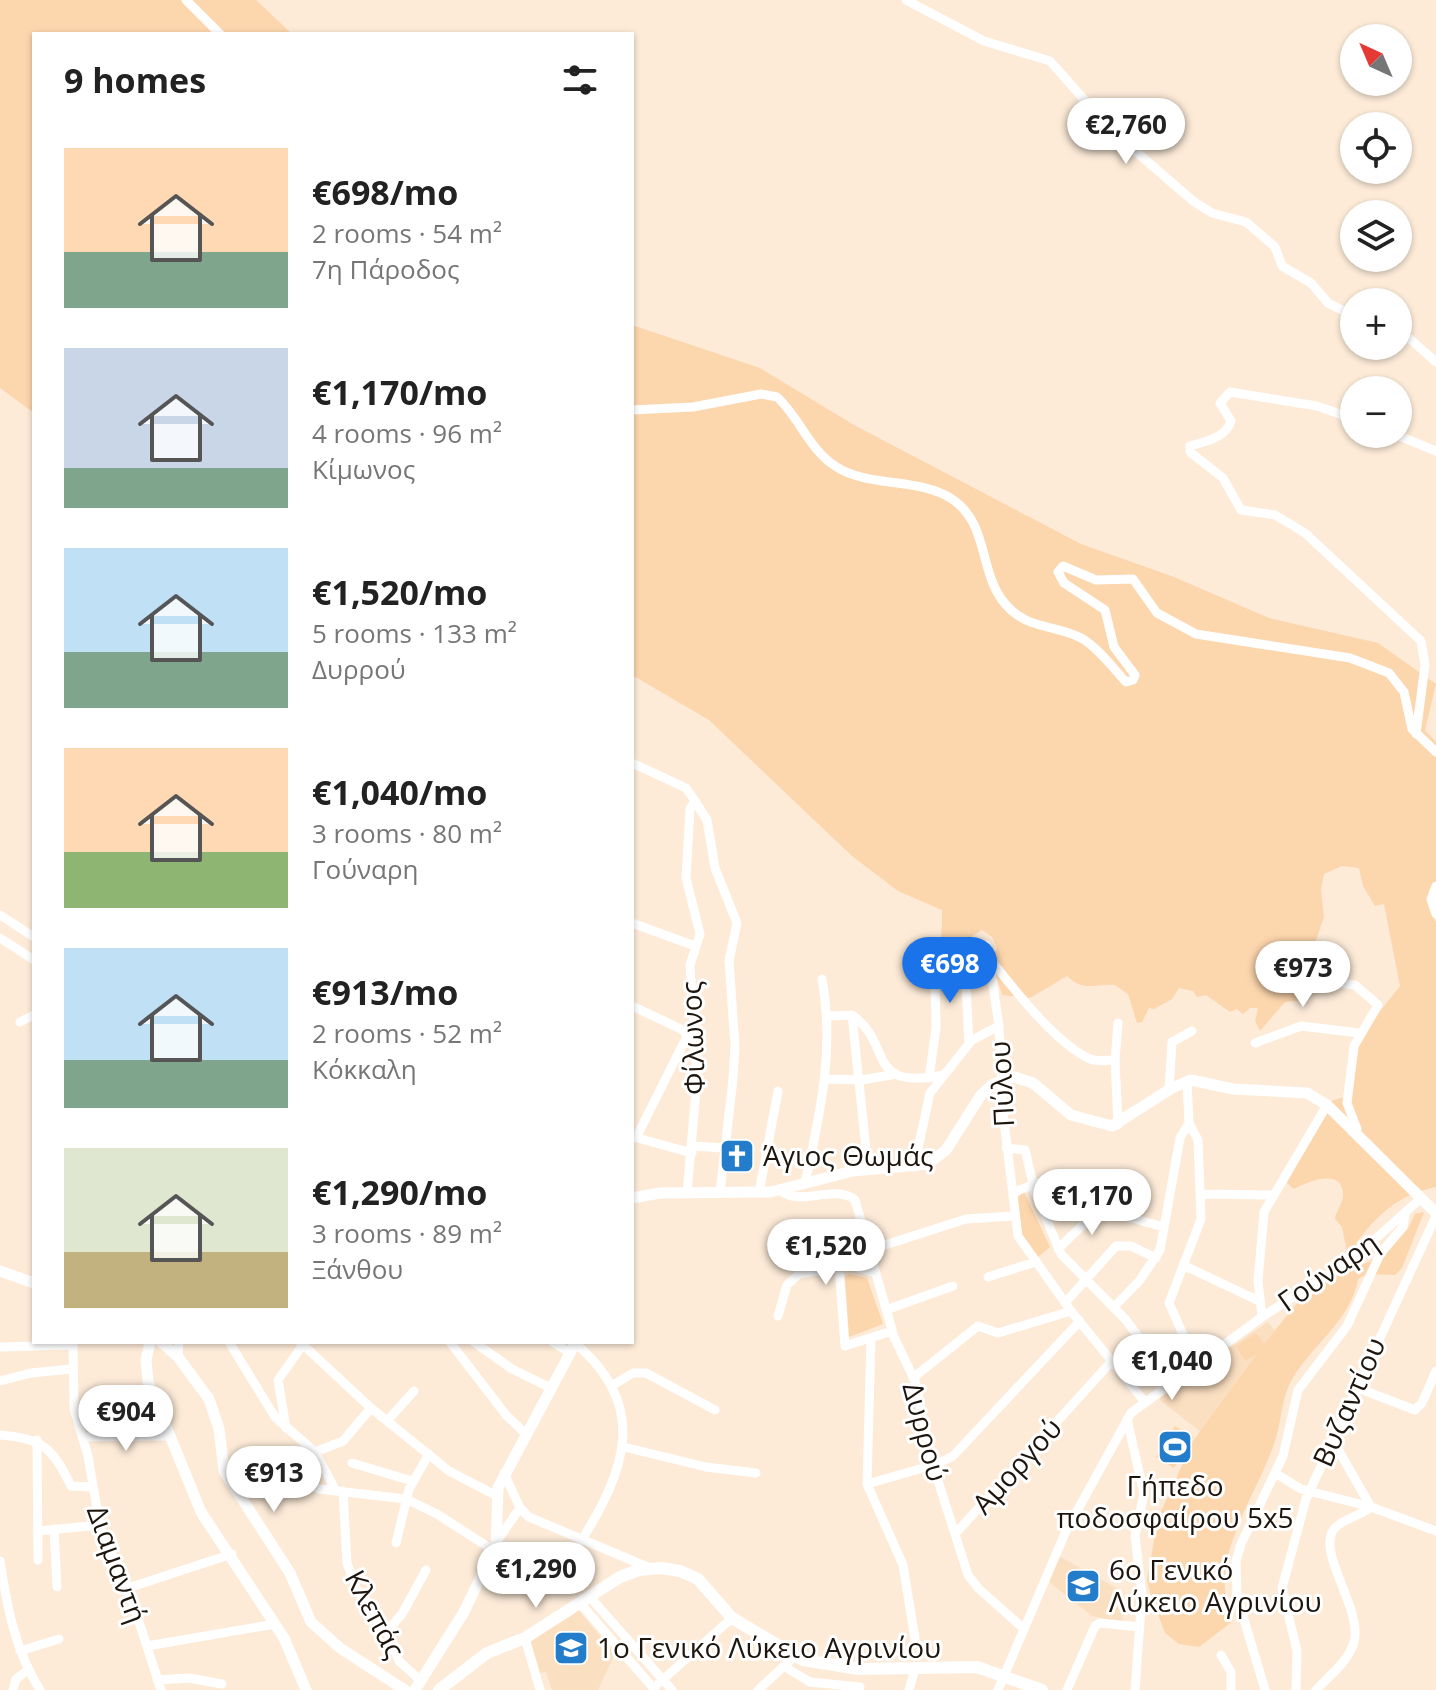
<!DOCTYPE html>
<html lang="en">
<head>
<meta charset="utf-8">
<style>
	:root { --surface:#fff; --page:#f2f2f2; --text:#222; --muted:#767676; --accent:#1a73e8 }
	body { margin:0; font-family:"Open Sans",sans-serif; background:var(--page); color:var(--text); height:100vh; display:flex; flex-direction:column; font-size:30px; white-space:nowrap }
	* { box-sizing:border-box; margin:0 }
	p { font-size:26px; color:var(--muted) }
	.icon { flex:none; width:44px; height:44px; fill:none; stroke:currentColor; stroke-width:2; stroke-linecap:round; stroke-linejoin:round }
	.map { position:relative; flex:1; overflow:hidden }
	.side { position:absolute; left:32px; top:32px; width:602px; height:1312px; display:flex; flex-direction:column; background:var(--surface); border-radius:0px; box-shadow:0 2px 6px #0004 }
	.side>* { flex:none }
	.needle { width:52px; rotate:316deg }
	.fabs { position:absolute; left:1340px; top:24px; display:grid; gap:16px }
	.fabs a { display:grid; place-items:center; width:72px; height:72px; border-radius:50%; background:var(--surface); box-shadow:0 2px 6px #0004; font-size:40px }
	.price { position:absolute; translate:-50% -68px; padding:0 18px; border-radius:28px; background:#fff; color:#222; font-size:26px; line-height:52px; filter:drop-shadow(0 2px 4px #0008) }
	.price::after { content:''; position:absolute; left:50%; top:48px; width:24px; height:18px; margin-left:-12px; background:inherit; clip-path:polygon(0 0,100% 0,50% 100%) }
	.price.current { background:var(--accent); color:#fff }
	ul { padding:0; list-style:none }
	li { display:flex; align-items:center; gap:24px; height:200px; padding:0 32px }
	li span { display:grid; place-items:center; flex:none; width:224px; height:160px; border-radius:0px; color:#555 }
	li>.icon { margin-inline-start:auto }
	span .icon { width:96px; height:96px; fill:#fffc; stroke-width:1 }
	li b { font-size:34px }
	h2 { display:flex; justify-content:space-between; align-items:center; height:96px; padding:0 32px; font-size:34px }
	.map>svg:first-child { display:block }
	.built { fill:#fbdfc1 }
	.green { fill:#fcd6ad }
	.lines { fill:none; stroke-linecap:round; stroke-linejoin:round }
	.minor { stroke:#fff; stroke-width:9 }
	.tertiary { stroke:#fff; stroke-width:11 }
	.secondary { stroke:#fff; stroke-width:12 }
	.labels { text-anchor:middle; stroke-width:6; stroke-linejoin:round; paint-order:stroke }
	.street-label { font-size:28px; fill:#1e160e; stroke:#fff }
	.poi-label { font-size:28px; fill:#1e160e; stroke:#fff; text-anchor:start }
</style>
</head>
<body>
<div class="map">
<svg width="1436" height="1690" viewBox="0 0 1436 1690">
	<rect width="100%" height="100%" fill="#fdebd8"/>
	<path class="built" d="M1268,1322L1279,1337L1202,1433L1160,1400L1161,1394Z
		M1059,1556L1120,1590L1123,1623L1092,1616L1049,1582Z
		M577,1609L615,1654L598,1690H552L546,1672L540,1673L530,1641Z"/>
	<path class="green" d="M0,0H256L292,34H34V413L0,388Z
		M632,325L760,368L854,425L1081,544L1174,577L1269,618L1378,643L1436,684L1425,730L1436,742V909L1432,914L1436,922V1187C1400,1194 1379,1213 1356,1243L1363,1264C1383,1259 1389,1236 1408,1229L1415,1214L1424,1212L1402,1268L1395,1275L1367,1274L1358,1279C1351,1322 1308,1347 1289,1385C1281,1403 1281,1425 1274,1444C1255,1500 1205,1561 1233,1621L1199,1647L1179,1644L1165,1633L1151,1596L1147,1580L1158,1518L1193,1441L1257,1354L1245,1361L1236,1346L1256,1333L1264,1344L1303,1296L1313,1293L1349,1262L1342,1227L1335,1219C1336,1210 1344,1202 1343,1194C1342,1167 1307,1182 1294,1189L1287,1183L1328,1102L1344,1097L1353,1084L1359,1046L1373,1020L1400,986L1384,904L1375,906L1363,886L1359,868L1342,866L1324,874L1321,889L1324,917L1307,966L1306,1000L1285,1002L1260,1031L1255,1021L1258,1008H1250L1243,1014L1237,1009L1230,1012L1206,995L1197,997L1193,991L1179,988L1172,999L1154,1009L1149,1008L1142,1022L1137,1023L1128,994L1115,985C1096,983 1084,993 1067,976L1030,998L1002,995L992,961L997,948L992,937L982,930L966,940L961,937L949,966L943,967C938,948 943,930 942,910L898,891L852,856L709,720L632,675Z
		M1024,1192L1050,1247L1038,1257L1022,1234L1016,1199Z
		M852,1224L859,1249L847,1260L836,1261L828,1226Z
		M848,1274L867,1278L883,1324L849,1337L845,1277Z
		M1175,1426L1193,1437L1174,1468L1156,1457Z"/>
	<g class="lines">
		<path class="minor" d="M186,0L220,34
			M906,0L984,41L1050,61L1111,130L1193,201L1212,213L1246,222L1275,247L1282,266L1311,283L1328,303L1354,316
			M1398,334L1410,339L1436,362
			M632,410L693,407L761,394L777,397C799,417 809,449 835,466C868,488 918,477 952,499C988,523 979,568 1002,600C1026,632 1055,623 1083,639C1099,649 1113,668 1126,682L1133,680L1135,675L1114,647L1105,610L1064,583L1058,572L1063,566L1096,580L1133,579L1157,613L1196,634L1350,658L1389,673L1404,692L1412,729L1436,752
			M1354,419L1317,406L1230,392L1220,403L1231,421C1225,439 1205,441 1190,446V452L1223,478L1241,510L1275,515L1305,533L1421,641L1425,665L1416,734
			M1394,434L1436,451
			M632,763L686,788L695,801
			M1436,886L1431,899L1436,914
			M0,915L34,937
			M632,923L695,946
			M0,938L34,960
			M987,945L999,1026L1003,1113L1018,1236L1071,1311L1144,1401
			M990,959C1014,989 1055,1043 1090,1059C1098,1062 1107,1060 1115,1060
			M965,965L969,1044
			M1327,981L1355,985L1378,1005L1354,1046L1347,1103L1357,1129
			M632,1006L681,1029L686,1033V1040
			M852,1015C894,1044 864,1091 943,1075
			M828,1016L852,1015L868,1169
			M20,1022L34,1015
			M1118,1023L1115,1060L1118,1125
			M1255,1043L1301,1026L1359,1033
			M929,1078L936,1028L935,976
			M825,1079L862,1080L896,1074
			M1169,1090L1172,1042L1192,1031
			M1189,1123L1198,1140L1201,1219L1169,1303L1197,1366
			M634,1137L692,1153
			M636,1138L683,1044L686,1040L696,1044
			M692,1146L724,1148
			M1006,1148L1025,1150L1035,1192L1061,1254L1126,1320L1172,1382
			M914,1167L930,1093L972,1040L999,1026
			M805,1183C820,1114 835,1049 822,979
			M780,1190C799,1208 835,1183 855,1200L894,1337L915,1381L933,1465L968,1575L979,1589L1023,1628
			M1014,1192L1038,1183L1123,1187L1127,1192L1124,1216L1164,1227
			M687,1193L697,1079L690,965L700,934L686,878L690,809L695,801L707,820L715,868L737,923L729,961L735,1046L733,1079L720,1193
			M759,1193L778,1091
			M1201,1194L1271,1195
			M1058,1249L1097,1211L1124,1216
			M849,1265L875,1273
			M1185,1266L1259,1301
			M839,1268L845,1346L892,1331
			M988,1277L1035,1262
			M1065,1303L1116,1246H1131L1156,1258
			M1114,1307L1140,1280L1160,1250L1180,1138L1189,1123L1187,1081
			M886,1310L953,1286
			M778,1316L787,1285L799,1274L847,1266L882,1246L966,1219L1014,1216
			M1262,1317L1258,1281L1264,1212L1327,1105
			M871,1338L867,1484L903,1565L915,1639
			M73,1342L74,1409L88,1456L101,1533L128,1588L161,1690
			M229,1342L275,1417L315,1452L336,1491
			M300,1342L371,1408L449,1471L495,1495
			M450,1342L506,1415L527,1435
			M474,1342L512,1369L551,1388
			M553,1342L570,1353
			M575,1343C649,1405 626,1470 581,1541
			M0,1347L73,1345
			M178,1357L179,1342
			M913,1378L978,1326L998,1333L1071,1311
			M0,1381L31,1373L71,1369
			M613,1385L633,1373H646L715,1410
			M1355,1387L1415,1410L1422,1403L1436,1371
			M1127,1419L1144,1494L1135,1536L1142,1594L1135,1690
			M387,1421L414,1391
			M286,1428L278,1380L305,1342
			M0,1435C42,1438 53,1448 71,1486L91,1487
			M82,1437L170,1436
			M37,1440L38,1560
			M624,1447L706,1467L756,1473
			M315,1452L343,1441L371,1408
			M352,1463L412,1481
			M280,1467L319,1489L406,1499L437,1514L493,1550
			M504,1473L520,1508L529,1517L650,1568
			M1275,1473L1301,1489L1371,1507L1436,1531
			M867,1484L937,1464L953,1456L1080,1321
			M343,1491L347,1563L356,1588L387,1631L399,1661L420,1680
			M54,1529L57,1587
			M39,1531L99,1525
			M955,1534L1111,1362
			M497,1541L520,1508
			M396,1543L409,1489L429,1454
			M0,1561C7,1606 15,1651 40,1690
			M128,1588L232,1554
			M590,1597L672,1690
			M580,1603L655,1690
			M387,1631L402,1614L426,1570
			M525,1638L540,1690
			M147,1646L275,1624
			M20,1651L59,1639
			M1221,1655L1231,1672V1690
			M785,1667L810,1682L860,1687
			M157,1680L189,1678L222,1684
			M659,1683L732,1618
			M13,1690L16,1679L28,1670
			M758,1690L794,1657
			M909,1690L915,1669
			M998,1690L1066,1531L1131,1413L1262,1317L1353,1259L1420,1199
			M1067,1690L1095,1626L1100,1623L1140,1627
			M1265,1690L1237,1596L1236,1561L1241,1544L1283,1456L1298,1390L1347,1326L1380,1254L1403,1227L1405,1215
			M1296,1690L1297,1651L1282,1588L1306,1499L1436,1216
			M1316,1690C1329,1676 1349,1661 1354,1642C1363,1609 1316,1553 1334,1529C1343,1518 1361,1516 1371,1507L1332,1439"/>
		<path class="tertiary" d="M632,1198L660,1193L771,1192L853,1171L928,1164L946,1150L981,1095L993,1084L1014,1077L1033,1083L1071,1115L1112,1126L1172,1088L1191,1080L1233,1089L1307,1093L1327,1105L1436,1213
			M0,1271L34,1283
			M150,1342L146,1360L148,1382L201,1512L284,1638L306,1690
			M161,1342L178,1357L209,1399L219,1429L224,1471L290,1573L311,1622L340,1648L405,1690
			M415,1690L464,1612L496,1545L498,1488L576,1342"/>
		<path class="secondary" d="M439,1690L487,1653L525,1638L620,1577L639,1570L661,1568L680,1571L698,1579L732,1618L803,1660L859,1669L977,1667L1042,1690"/>
	</g>
	<defs>
		<g id="church-square" transform="scale(1.8)"><rect x="-9" y="-9" width="18" height="18" rx="4" fill="#237dca" stroke="#fff"/><path d="M-1.2-6h2.4v3.5h3.3v2.4h-3.3V6h-2.4V-.1h-3.3v-2.4h3.3Z" fill="#fff"/></g>
		<g id="stadium-square" transform="scale(1.8)"><rect x="-9" y="-9" width="18" height="18" rx="4" fill="#237dca" stroke="#fff"/><path d="M0-5a6.5 5 0 1 0 0 10a6.5 5 0 1 0 0-10ZM-3.5-1.8h7v3.6h-7Z" fill="#fff"/></g>
		<g id="school-square" transform="scale(1.8)"><rect x="-9" y="-9" width="18" height="18" rx="4" fill="#237dca" stroke="#fff"/><path d="M0-5L7-2L0 1L-7-2ZM-4 1L0 2.5L4 1V4Q0 6-4 4Z" fill="#fff"/></g>
	</defs>
	<g fill-rule="evenodd">
		<use href="#church-square" x="737" y="1156"/>
		<use href="#stadium-square" x="1175" y="1447"/>
		<use href="#school-square" x="1083" y="1586"/>
		<use href="#school-square" x="571" y="1648"/>
	</g>
	<g class="labels">
		<g class="street-label">
			<text transform="translate(693 1038) rotate(-92)" y="10">Φίλωνος</text>
			<text transform="translate(1002 1084) rotate(-93)" y="10">Πύλου</text>
			<text transform="translate(1328 1272) rotate(-35)" y="10">Γούναρη</text>
			<text transform="translate(1349 1402) rotate(-66)" y="10">Βυζαντίου</text>
			<text transform="translate(925 1432) rotate(75)" y="10">Δυρρού</text>
			<text transform="translate(1017 1466) rotate(-48)" y="10">Αμοργού</text>
			<text transform="translate(117 1564) rotate(70)" y="10">Διαμαντή</text>
			<text transform="translate(375 1614) rotate(62)" y="10">Κλεπάς</text>
		</g>
		<g class="poi-label">
			<text x="763" y="1166">Άγιος Θωμάς</text>
			<text x="1175" y="1496" text-anchor="middle">Γήπεδο<tspan x="1175" dy="32">ποδοσφαίρου 5x5</tspan></text>
			<text x="1109" y="1580">6ο Γενικό<tspan x="1109" dy="32">Λύκειο Αγρινίου</tspan></text>
			<text x="597" y="1658">1ο Γενικό Λύκειο Αγρινίου</text>
		</g>
	</g>
</svg>
<div class="fabs">
<a><svg class="needle" viewBox="-14 -14 28 28"><path d="M0-13l5 13h-10z" fill="#e53935"/><path d="M0 13l5-13h-10z" fill="#767676"/></svg></a>
<a><svg class="icon" aria-label="locate" viewBox="0 0 24 24"><circle cx="12" cy="12" r="6"/><path d="M12 2v4M12 18v4M2 12h4M18 12h4"/></svg></a>
<a><svg class="icon" aria-label="layers" viewBox="0 0 24 24"><path d="M12 4l9 5-9 5-9-5zM3 14l9 5 9-5"/></svg></a>
<a>+</a>
<a>−</a>
</div>
<b class="price" style="left:1126px;top:166px">€2,760</b>
<b class="price current" style="left:950px;top:1005px">€698</b>
<b class="price" style="left:1303px;top:1009px">€973</b>
<b class="price" style="left:1092px;top:1237px">€1,170</b>
<b class="price" style="left:826px;top:1287px">€1,520</b>
<b class="price" style="left:1172px;top:1402px">€1,040</b>
<b class="price" style="left:126px;top:1453px">€904</b>
<b class="price" style="left:274px;top:1514px">€913</b>
<b class="price" style="left:536px;top:1610px">€1,290</b>
<section class="side">
<h2>9 homes<svg class="icon" aria-label="filters" viewBox="0 0 24 24"><path d="M4 7h16M4 17h16"/><circle cx="9" cy="7" r="2"/><circle cx="15" cy="17" r="2"/></svg></h2>
<ul>
<li><span style="background:linear-gradient(#ffd9b3 65%,#7fa58c 0)"><svg class="icon" aria-label="home" viewBox="0 0 24 24"><path d="M3 11l9-7 9 7M6 9v11h12V9"/></svg></span><div><b>€698/mo</b><p>2 rooms · 54 m²</p><p>7η Πάροδος</p></div></li>
<li><span style="background:linear-gradient(#c9d6e8 75%,#7fa58c 0)"><svg class="icon" aria-label="home" viewBox="0 0 24 24"><path d="M3 11l9-7 9 7M6 9v11h12V9"/></svg></span><div><b>€1,170/mo</b><p>4 rooms · 96 m²</p><p>Κίμωνος</p></div></li>
<li><span style="background:linear-gradient(#bfe0f5 65%,#7fa58c 0)"><svg class="icon" aria-label="home" viewBox="0 0 24 24"><path d="M3 11l9-7 9 7M6 9v11h12V9"/></svg></span><div><b>€1,520/mo</b><p>5 rooms · 133 m²</p><p>Δυρρού</p></div></li>
<li><span style="background:linear-gradient(#ffd9b3 65%,#8fb573 0)"><svg class="icon" aria-label="home" viewBox="0 0 24 24"><path d="M3 11l9-7 9 7M6 9v11h12V9"/></svg></span><div><b>€1,040/mo</b><p>3 rooms · 80 m²</p><p>Γούναρη</p></div></li>
<li><span style="background:linear-gradient(#bfe0f5 70%,#7fa58c 0)"><svg class="icon" aria-label="home" viewBox="0 0 24 24"><path d="M3 11l9-7 9 7M6 9v11h12V9"/></svg></span><div><b>€913/mo</b><p>2 rooms · 52 m²</p><p>Κόκκαλη</p></div></li>
<li><span style="background:linear-gradient(#dfe7d0 65%,#c2b280 0)"><svg class="icon" aria-label="home" viewBox="0 0 24 24"><path d="M3 11l9-7 9 7M6 9v11h12V9"/></svg></span><div><b>€1,290/mo</b><p>3 rooms · 89 m²</p><p>Ξάνθου</p></div></li>
</ul>
</section>
</div>
</body>
</html>
